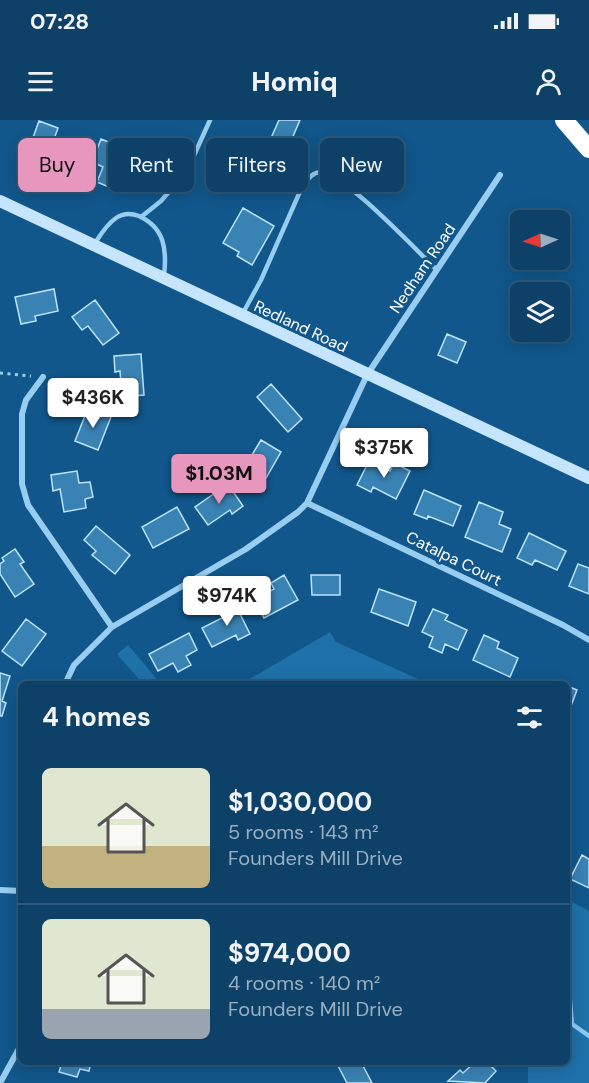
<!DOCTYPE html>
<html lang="en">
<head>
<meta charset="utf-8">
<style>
	:root { --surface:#0d4168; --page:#16486e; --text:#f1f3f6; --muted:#9aafc0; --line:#2d5a7c; --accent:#e797bd }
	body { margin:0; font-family:"DM Sans",sans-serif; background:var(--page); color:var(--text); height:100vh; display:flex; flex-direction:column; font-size:22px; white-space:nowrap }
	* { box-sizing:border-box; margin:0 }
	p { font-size:20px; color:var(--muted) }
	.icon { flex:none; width:33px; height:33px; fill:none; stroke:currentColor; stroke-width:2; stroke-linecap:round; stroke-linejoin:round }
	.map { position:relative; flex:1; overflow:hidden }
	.drawer { position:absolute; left:18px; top:561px; width:552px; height:384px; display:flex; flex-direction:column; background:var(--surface); border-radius:9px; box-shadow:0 3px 15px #0003,0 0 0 2px var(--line) }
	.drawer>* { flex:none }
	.top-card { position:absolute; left:18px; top:18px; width:554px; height:54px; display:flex; gap:12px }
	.needle { width:39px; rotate:267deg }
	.buttons { position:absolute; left:510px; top:90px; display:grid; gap:12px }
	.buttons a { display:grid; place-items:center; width:60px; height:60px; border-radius:9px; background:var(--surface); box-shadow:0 3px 15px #0003,0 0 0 2px var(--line); font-size:30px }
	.price { position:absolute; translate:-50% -51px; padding:0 14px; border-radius:6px; background:#fff; color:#222; font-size:20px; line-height:39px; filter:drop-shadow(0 2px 3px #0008) }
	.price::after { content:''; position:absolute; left:50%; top:36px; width:18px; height:14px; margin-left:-9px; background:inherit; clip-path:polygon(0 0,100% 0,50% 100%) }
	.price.current { background:var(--accent); color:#111 }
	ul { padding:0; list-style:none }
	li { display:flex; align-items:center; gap:18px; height:150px; padding:0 24px }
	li+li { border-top:2px solid var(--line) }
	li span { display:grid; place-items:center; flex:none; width:168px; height:120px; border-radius:9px; color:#555 }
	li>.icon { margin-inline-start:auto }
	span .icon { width:72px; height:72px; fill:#fffc; stroke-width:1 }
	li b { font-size:26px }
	h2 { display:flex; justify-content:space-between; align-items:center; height:72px; padding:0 24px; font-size:26px }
	.pill { padding:0 21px; border-radius:9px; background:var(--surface); box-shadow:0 3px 15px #0003,0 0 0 2px var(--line); font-size:21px; line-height:54px }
	.pill.current { background:var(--accent); color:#111 }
	.status { display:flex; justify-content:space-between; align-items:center; height:42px; padding:0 30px; background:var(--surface); direction:ltr }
	.status svg { height:16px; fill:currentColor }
	header { display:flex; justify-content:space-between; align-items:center; height:78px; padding:0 24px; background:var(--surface); font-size:27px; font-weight:800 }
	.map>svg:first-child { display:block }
	.green { fill:#1f71a9 }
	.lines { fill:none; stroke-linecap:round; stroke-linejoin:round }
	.stream { stroke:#88caf5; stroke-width:4.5 }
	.building { fill:#3982b4; stroke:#bde3fd; stroke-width:1.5 }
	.path { stroke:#97cdf1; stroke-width:3; stroke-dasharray:3 4.5; stroke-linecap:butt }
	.lane { stroke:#97cdf1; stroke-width:4.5 }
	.street { stroke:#97cdf1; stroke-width:6 }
	.secondary { stroke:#c5e5fc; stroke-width:12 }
	.highway { stroke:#fff; stroke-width:18 }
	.labels { text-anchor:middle; stroke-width:6; stroke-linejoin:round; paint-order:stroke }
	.street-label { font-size:16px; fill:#fff; stroke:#11578b }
</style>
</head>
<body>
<div class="status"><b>07:28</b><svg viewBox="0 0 49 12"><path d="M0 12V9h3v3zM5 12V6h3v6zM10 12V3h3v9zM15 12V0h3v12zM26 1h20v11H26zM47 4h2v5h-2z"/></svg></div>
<header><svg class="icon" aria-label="menu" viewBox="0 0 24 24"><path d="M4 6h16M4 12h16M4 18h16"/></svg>Homiq<svg class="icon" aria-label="person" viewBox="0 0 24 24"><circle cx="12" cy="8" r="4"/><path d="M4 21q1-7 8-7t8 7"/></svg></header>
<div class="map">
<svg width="589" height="963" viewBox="0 0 589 963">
	<rect width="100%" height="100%" fill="#11578b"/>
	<path class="green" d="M330,512L336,522L429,564H241Z
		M128,525L161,564H143L117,534Z
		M567,779L589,791V963H528V942H567Z"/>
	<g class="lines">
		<path class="stream" d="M567,868L569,871L572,904L589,916"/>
	</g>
	<path class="building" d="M279,0H300L285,35L267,27Z
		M39,1L58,8L46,42L27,34Z
		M101,19L131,31L116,70L97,62L103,47L92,42Z
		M243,88L274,106L252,145L237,136L239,132L223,123Z
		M54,169L58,191L35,196L36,201L21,204L15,177Z
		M95,180L119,213L103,225L88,206L82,210L72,197Z
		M447,214L466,222L457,243L438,235Z
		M141,234L144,275L122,277L120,251L115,252L114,236Z
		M271,264L302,299L288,312L257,277Z
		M88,288L111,297L98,330L75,321Z
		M261,320L281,332L262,365L241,353Z
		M369,341L390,351L394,343L410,351L396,379L373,367L371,372L357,365Z
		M77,351L79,363L90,362L93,377L85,379L86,388L64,392L60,369L53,371L51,355Z
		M228,364L243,386L232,394L230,390L208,405L195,387Z
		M424,370L461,386L453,406L428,396L427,399L414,394Z
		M479,382L503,392L499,404L511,409L502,432L465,417Z
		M177,387L189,409L153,428L142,407Z
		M96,406L130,435L115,454L92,435L96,431L84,420Z
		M529,413L566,431L557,450L535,440L532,445L517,438Z
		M15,429L24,442L20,444L34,464L15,477L0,454V444L4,441L2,438Z
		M578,444L589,448V474L569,466Z
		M284,455L298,480L264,498L254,480L274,469L271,463Z
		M311,455H340V475H312Z
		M379,469L416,482L408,506L371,492Z
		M235,484L250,514L238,520L236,515L212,527L202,508L226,496L223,490Z
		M433,489L448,495L445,500L467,510L458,530L445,524L442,533L429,527L433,517L422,512Z
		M26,499L46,514L22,546L2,531Z
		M189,513L197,530L186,536L191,545L178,552L173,543L158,551L149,534Z
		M484,515L499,522L497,528L518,538L510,557L473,540Z
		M0,553L10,556L2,581L6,583L2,596H0Z
		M567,566L577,570L571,586L567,584Z
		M582,735L589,739V768L570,759Z
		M62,942H91L89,951L80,949L77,957L59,952Z
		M336,942H361L372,963H347Z
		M475,942H487L496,951L485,963L448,961L460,950L463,953Z"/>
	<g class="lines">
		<path class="path" d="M0,253L31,256"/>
		<path class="lane" d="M141,97L161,81L187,51L210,0
			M95,123C101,114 107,104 116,98C123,93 131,93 139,96C165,108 167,130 164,156
			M243,193L261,160L302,67C307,61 311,53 320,52C340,49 419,133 437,150"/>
		<path class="street" d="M43,257L26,280L22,294V364L28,385L112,507
			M307,383L563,505L589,520
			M65,564L74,545L112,507L246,429L298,392L307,383L367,255L500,55
			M0,770L21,771
			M0,963L21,925"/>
		<path class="secondary" d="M0,81L589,358"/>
		<path class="highway" d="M564,0L589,29"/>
	</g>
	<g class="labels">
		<g class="street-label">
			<text transform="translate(422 148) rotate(-56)" y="6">Nedham Road</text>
			<text transform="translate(301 206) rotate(25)" y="6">Redland Road</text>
			<text transform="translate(454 438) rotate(26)" y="6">Catalpa Court</text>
		</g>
	</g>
</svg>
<div class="buttons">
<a><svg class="needle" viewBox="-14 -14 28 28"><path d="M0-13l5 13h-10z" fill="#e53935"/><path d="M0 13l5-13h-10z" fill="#9aafc0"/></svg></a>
<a><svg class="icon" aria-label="layers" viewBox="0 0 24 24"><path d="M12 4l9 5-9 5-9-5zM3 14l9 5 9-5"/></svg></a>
</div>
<b class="price" style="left:93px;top:309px">$436K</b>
<b class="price" style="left:384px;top:359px">$375K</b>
<b class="price current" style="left:219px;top:385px">$1.03M</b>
<b class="price" style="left:227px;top:507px">$974K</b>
<div class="top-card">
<a class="pill current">Buy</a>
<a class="pill">Rent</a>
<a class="pill">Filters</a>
<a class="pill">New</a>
</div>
<section class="drawer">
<h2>4 homes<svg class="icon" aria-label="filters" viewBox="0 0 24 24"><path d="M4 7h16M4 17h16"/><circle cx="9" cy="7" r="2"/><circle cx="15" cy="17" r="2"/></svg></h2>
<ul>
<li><span style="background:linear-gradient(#dfe7d0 65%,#c2b280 0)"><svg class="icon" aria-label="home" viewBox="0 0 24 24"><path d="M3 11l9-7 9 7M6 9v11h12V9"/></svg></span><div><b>$1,030,000</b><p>5 rooms · 143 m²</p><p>Founders Mill Drive</p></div></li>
<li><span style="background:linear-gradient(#dfe7d0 75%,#9aa5b1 0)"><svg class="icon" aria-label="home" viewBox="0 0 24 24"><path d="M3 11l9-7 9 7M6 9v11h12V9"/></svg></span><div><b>$974,000</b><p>4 rooms · 140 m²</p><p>Founders Mill Drive</p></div></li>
</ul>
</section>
</div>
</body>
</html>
